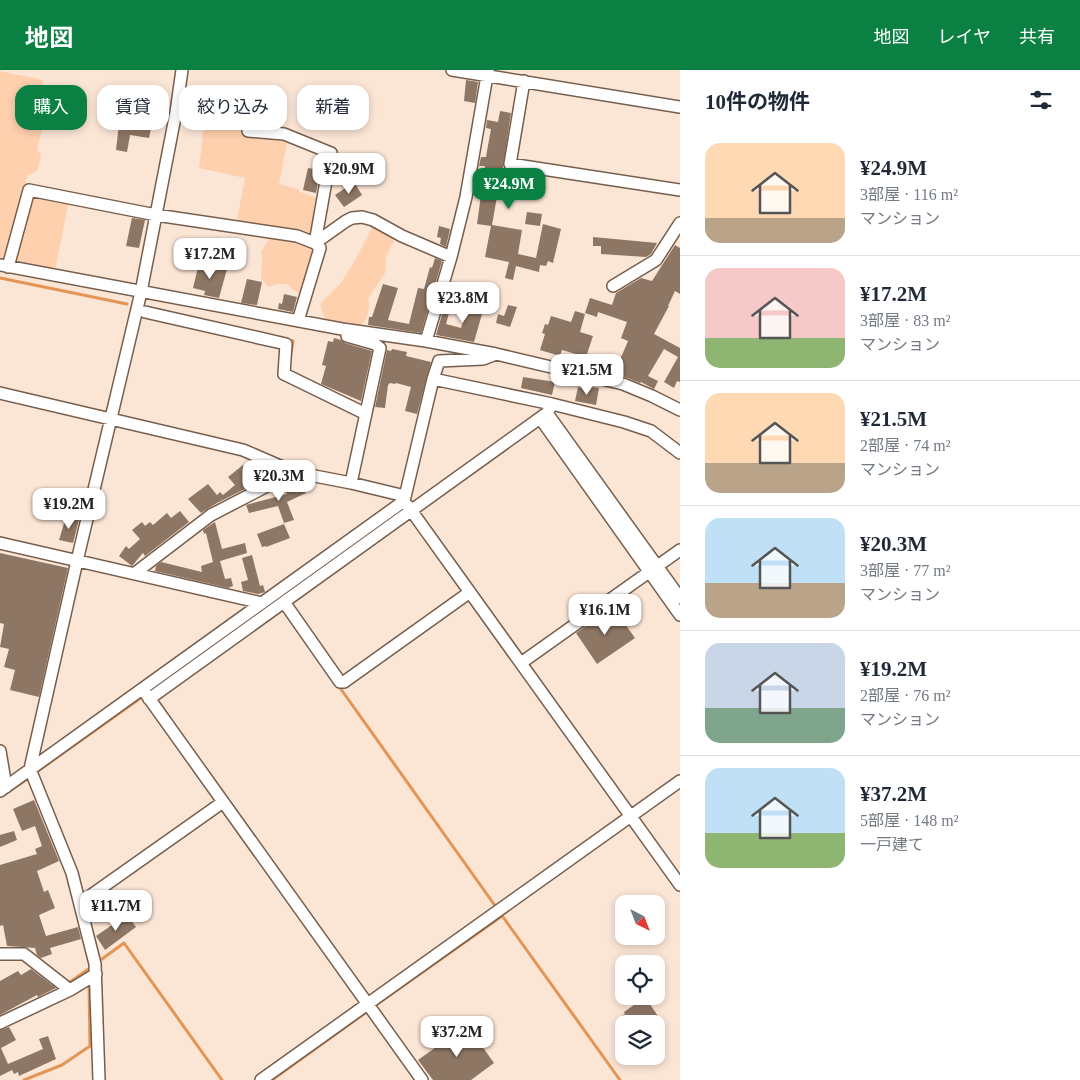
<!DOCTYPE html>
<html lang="ja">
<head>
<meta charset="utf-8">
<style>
	:root { --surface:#fff; --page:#f6f6f7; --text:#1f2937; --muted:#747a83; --line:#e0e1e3; --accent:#0b8043 }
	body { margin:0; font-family:"Times New Roman","Noto Sans JP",serif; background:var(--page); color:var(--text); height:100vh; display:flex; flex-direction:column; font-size:19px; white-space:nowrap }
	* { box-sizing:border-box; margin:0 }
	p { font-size:16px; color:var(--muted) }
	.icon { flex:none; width:28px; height:28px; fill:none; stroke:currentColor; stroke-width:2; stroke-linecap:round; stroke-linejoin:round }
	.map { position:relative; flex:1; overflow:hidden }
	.panel { display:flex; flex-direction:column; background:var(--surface); width:400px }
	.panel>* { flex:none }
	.top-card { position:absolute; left:15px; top:15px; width:475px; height:45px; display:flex; gap:10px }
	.needle { width:32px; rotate:138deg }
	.tools { position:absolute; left:615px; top:825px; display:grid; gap:10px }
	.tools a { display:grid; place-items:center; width:50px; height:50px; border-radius:10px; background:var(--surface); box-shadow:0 2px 8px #0003; font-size:25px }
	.price { position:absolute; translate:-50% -42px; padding:0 11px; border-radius:10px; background:#fff; color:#222; font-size:16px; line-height:32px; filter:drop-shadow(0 1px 2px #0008) }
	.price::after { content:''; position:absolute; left:50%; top:30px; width:15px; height:11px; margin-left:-8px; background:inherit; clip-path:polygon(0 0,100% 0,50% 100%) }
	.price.current { background:var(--accent); color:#fff }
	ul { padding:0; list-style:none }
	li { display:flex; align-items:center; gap:15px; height:125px; padding:0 25px }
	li+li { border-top:1px solid var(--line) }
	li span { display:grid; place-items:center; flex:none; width:140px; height:100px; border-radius:15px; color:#555 }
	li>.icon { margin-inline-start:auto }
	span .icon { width:60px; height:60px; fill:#fffc; stroke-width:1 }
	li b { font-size:21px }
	h2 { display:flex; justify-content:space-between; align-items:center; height:60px; padding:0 25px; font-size:21px }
	.chip { padding:0 18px; border-radius:15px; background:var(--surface); box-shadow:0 2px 8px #0003; font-size:18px; line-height:45px }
	.chip.current { background:var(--accent); color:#fff }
	header { display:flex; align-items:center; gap:30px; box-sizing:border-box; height:70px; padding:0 25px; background:var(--accent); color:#fff }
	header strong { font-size:24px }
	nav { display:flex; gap:28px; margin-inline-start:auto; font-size:18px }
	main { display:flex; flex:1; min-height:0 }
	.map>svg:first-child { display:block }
	.green { fill:#ffd0ae }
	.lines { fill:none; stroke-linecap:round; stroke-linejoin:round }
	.stream { stroke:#e39555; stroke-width:3 }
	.building { fill:#8e7664 }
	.minor-casing { stroke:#765e4d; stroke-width:14 }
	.minor { stroke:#fff; stroke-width:11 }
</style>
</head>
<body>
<header>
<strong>地図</strong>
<nav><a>地図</a><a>レイヤ</a><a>共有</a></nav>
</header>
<main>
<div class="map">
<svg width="680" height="1010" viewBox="0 0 680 1010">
	<rect width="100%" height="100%" fill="#fbe5d5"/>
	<path class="green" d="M0,1L43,10L42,22L40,28L42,60L37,79L41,86L38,100L27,106L8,188L3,192L0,191Z
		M205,48L249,55L248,63L288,68L279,114L298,119L300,122L320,129L313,169L236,155L245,108L199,98Z
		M34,123L69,130L55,201L15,193Z
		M374,154L391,165L394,171L386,187L385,203L368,229C371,238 368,249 360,256L329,251L324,247L320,234L340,214L352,196Z
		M275,165L297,169L317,179L303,226L292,219L287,214H278L268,217L261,208L262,186L261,182L269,169Z"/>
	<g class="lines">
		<path class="stream" d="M0,208L127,234
			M287,270L293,271L290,289
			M338,615L496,837
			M151,622L150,621L278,529
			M156,628L176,657
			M38,701L142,627
			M5,724L26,710
			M503,847L620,1010
			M102,889L124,873L222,1010
			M70,912L90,898
			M376,935L502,846
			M24,1010L62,995L90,976L89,916
			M272,1010L368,941L369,943"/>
	</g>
	<path class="building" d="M466,10L478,12L475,33L464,31Z
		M121,37L157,43L155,54L152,53L149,68L130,65L127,82L116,80Z
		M500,41L511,43L502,104H501L492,155L522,160L518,184L536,188L543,154L561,159L553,193L548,191L546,196L540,195L539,202L516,196L513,210L505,208L509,192L485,187L491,156L477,154L481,125L487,126L490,103L484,102L485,96H479L481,87H486L487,81L491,59L486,58L487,50L498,52Z
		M308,98L320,100L316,123L303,120Z
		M354,112L362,125L344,137L335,125Z
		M527,142L542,144L540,156L525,154Z
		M132,148L145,150L139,178L126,176Z
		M439,156L450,159L446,177L440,174L441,168L437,167Z
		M593,167L657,173L651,184L646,187L601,184V176H593Z
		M675,175L680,178V224L675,221L668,236H669L654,264L680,278V312L677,311L674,318L664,312L678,287L664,279L648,306L658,311L654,319L641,312L640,313L625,307L592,299L595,289L617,297L628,271L621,268L627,252L598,242L597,247L585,243L590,228L612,235L616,223L641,208L652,211Z
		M435,188L442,191L421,263L368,255L369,247H372L383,214L398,218L388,250L409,254L418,218L424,219L430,197L432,198Z
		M199,193L227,199L219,228L204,225L205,221L193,218Z
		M247,209L262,212L257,235L241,233Z
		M284,224L297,227L293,242L278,239L279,233L282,234Z
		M468,232L484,237L474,272L436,265L443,241L449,243L446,254L461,258Z
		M508,235L517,237L510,257L496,253L498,244L504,246Z
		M575,241L585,244L580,262L593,266L586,287L562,280L560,286L540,280L545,264L542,263L545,254L548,255L551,246L571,252Z
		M334,268L341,270L345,273L372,281L361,331L321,314L326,296L322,295L328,271L333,272Z
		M392,279L407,282L406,286L431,292L417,344L405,341L411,317L396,313L395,314L390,313L388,315L385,338L375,337L387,280L391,281Z
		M523,307L555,312L552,325L521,318Z
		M578,317L591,320V317L599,318L596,335L575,331Z
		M243,395L251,404L259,396L263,400L266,398L276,403L217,433L201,443L188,429L208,414L217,425L220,422L223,425L235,415L228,407Z
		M293,411L298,421L305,420L306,423L287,432L294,450L284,453L278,436L249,443L246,435L287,424L282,416Z
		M180,441L189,452L145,486L143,483L132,496L119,486L126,476L129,479L140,469L132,460L142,452L145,456L150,452L153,455L167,443L171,448Z
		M66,447L79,450L73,473L59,470Z
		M215,452L222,479L245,473L247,483L220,491L225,509L231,508L233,516L228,518L155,501L156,496L161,492L202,502L201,496L213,492L206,463L204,464L203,460Z
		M284,454L290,468L266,477V476L262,477L257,464Z
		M0,483L68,498L39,627L10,620L15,600L4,597L9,579L0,577L4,554L0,553Z
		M252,485L260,516L263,515L265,522L258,524L243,521L241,512L248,510L242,488Z
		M613,537L635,568L597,594L576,563Z
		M34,730L59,791L37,801L44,822L48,820L55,838L39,845L46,866L78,857L81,869L50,878L52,884L41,888L37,885L35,878L7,876L3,855L0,856V795L37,784L35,779L42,776L35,756L22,761L13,739Z
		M14,761L17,770L0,777V765Z
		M127,845L136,857L105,880L96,866Z
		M31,899L56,918L38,927L37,925L0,945V911L18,901L21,905Z
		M645,927L660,949L653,954H626L621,946L625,944L624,942Z
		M467,955L494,993L471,1010H433L418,990Z
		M9,957L16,970L1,978L8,994L43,979L39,969L48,966L56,989L19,1006L18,1002L14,1004L12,1000L0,1006V960Z"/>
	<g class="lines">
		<g class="minor-casing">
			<path id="minor" d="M452,0L680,37
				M524,11L510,94L680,120
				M248,61L284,64L331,83L315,173L320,178L298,251
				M0,195L342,259L426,271L496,284L623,314L652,326L680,340
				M8,197L29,120L156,145L297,166L315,173L346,151L352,148L362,147L373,150L402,166L451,187
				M613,216L656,190L680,153
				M145,242L286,274L284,304L364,343
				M347,266L375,274L380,278L351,413
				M426,271L451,187L466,127L488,0
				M433,309L552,334L624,352L651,361L680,383
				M0,323L243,380L294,402L351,413L405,426
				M547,343L680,528
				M540,348L680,545
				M408,436L680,815
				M0,473L262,533
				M135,503L211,445L294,402
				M284,532L340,612H344L470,522
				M521,593L680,480
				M146,624L422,1010
				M149,629L540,348L547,343L552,334
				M0,681L6,717
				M0,721L404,431L433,309L439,291L483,289L496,284
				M80,833L223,732
				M0,884H24L70,920
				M0,953L70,920L96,904
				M99,1010L95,894L72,803L30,699L77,491L141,222L176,42L182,0
				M261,1010L680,711"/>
		</g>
		<use href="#minor" class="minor"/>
	</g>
</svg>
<div class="tools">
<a><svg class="needle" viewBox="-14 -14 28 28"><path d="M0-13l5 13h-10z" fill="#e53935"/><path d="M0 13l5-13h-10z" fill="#747a83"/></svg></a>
<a><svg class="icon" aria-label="locate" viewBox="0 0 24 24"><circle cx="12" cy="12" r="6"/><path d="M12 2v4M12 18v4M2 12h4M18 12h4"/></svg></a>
<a><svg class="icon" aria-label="layers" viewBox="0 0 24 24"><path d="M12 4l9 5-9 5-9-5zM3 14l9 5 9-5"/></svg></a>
</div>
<b class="price" style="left:349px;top:125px">¥20.9M</b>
<b class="price current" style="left:509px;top:140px">¥24.9M</b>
<b class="price" style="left:210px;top:210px">¥17.2M</b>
<b class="price" style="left:463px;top:254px">¥23.8M</b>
<b class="price" style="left:587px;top:326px">¥21.5M</b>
<b class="price" style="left:279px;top:432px">¥20.3M</b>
<b class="price" style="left:69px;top:460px">¥19.2M</b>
<b class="price" style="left:605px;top:566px">¥16.1M</b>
<b class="price" style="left:116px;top:862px">¥11.7M</b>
<b class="price" style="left:457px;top:988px">¥37.2M</b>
<div class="top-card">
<a class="chip current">購入</a>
<a class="chip">賃貸</a>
<a class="chip">絞り込み</a>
<a class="chip">新着</a>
</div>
</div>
<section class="panel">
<h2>10件の物件<svg class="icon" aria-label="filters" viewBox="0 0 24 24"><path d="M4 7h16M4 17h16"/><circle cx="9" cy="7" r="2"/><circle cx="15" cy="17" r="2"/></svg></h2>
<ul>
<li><span style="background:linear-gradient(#ffd9b3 75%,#b9a48a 0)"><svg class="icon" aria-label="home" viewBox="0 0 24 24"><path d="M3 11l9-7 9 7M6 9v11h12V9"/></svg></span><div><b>¥24.9M</b><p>3部屋 · 116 m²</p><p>マンション</p></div></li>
<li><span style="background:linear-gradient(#f6c9c9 70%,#8fb573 0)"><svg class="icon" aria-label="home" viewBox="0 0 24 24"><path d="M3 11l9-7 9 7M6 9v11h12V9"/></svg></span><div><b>¥17.2M</b><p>3部屋 · 83 m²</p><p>マンション</p></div></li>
<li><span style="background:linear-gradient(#ffd9b3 70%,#b9a48a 0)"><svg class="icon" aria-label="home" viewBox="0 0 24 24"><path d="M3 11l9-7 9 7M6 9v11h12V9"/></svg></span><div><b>¥21.5M</b><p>2部屋 · 74 m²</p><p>マンション</p></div></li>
<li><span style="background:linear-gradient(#bfe0f5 65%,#b9a48a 0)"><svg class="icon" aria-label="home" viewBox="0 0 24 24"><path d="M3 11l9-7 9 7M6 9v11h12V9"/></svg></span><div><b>¥20.3M</b><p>3部屋 · 77 m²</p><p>マンション</p></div></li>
<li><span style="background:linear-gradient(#c9d6e8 65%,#7fa58c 0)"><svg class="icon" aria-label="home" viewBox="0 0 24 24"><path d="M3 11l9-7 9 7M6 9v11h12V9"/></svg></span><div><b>¥19.2M</b><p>2部屋 · 76 m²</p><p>マンション</p></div></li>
<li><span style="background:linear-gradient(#bfe0f5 65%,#8fb573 0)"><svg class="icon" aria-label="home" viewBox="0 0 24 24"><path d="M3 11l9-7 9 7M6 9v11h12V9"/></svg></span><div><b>¥37.2M</b><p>5部屋 · 148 m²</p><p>一戸建て</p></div></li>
</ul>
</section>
</main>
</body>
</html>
